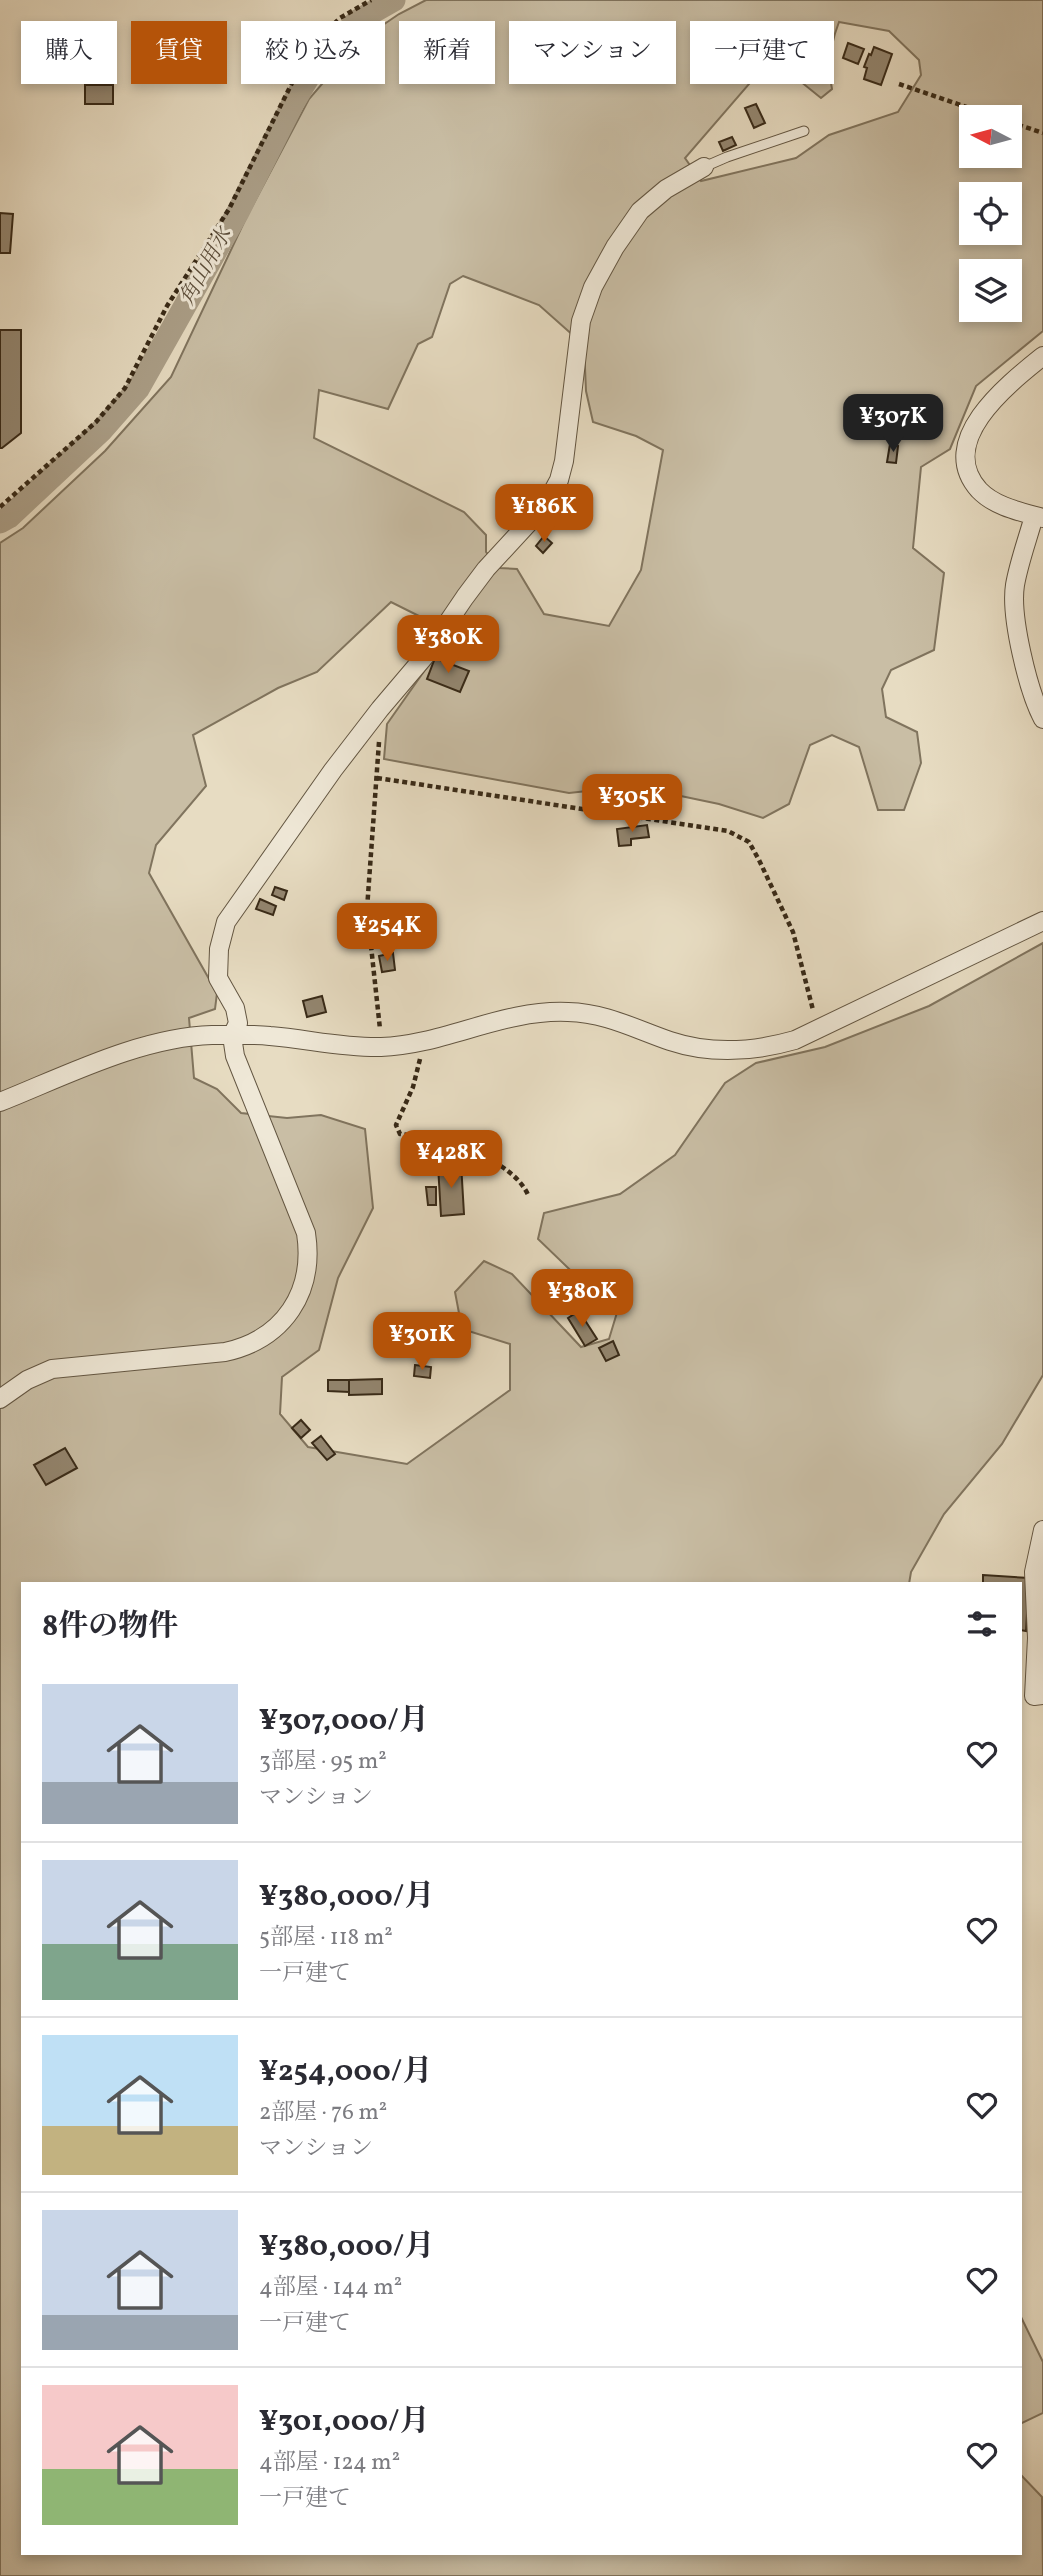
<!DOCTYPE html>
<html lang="ja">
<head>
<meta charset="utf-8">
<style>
	:root { --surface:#fff; --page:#f7f7f7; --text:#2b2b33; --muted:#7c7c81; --line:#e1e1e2; --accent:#b45309 }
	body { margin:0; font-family:Vollkorn,"Noto Serif JP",serif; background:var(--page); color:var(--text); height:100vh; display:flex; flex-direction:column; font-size:26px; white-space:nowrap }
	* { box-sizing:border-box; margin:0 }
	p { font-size:23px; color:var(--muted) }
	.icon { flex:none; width:38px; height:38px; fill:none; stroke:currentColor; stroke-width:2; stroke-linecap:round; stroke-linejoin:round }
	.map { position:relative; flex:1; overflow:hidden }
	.side { position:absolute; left:21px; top:1582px; width:1001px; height:973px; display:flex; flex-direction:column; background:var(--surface); border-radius:0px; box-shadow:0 4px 10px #0003 }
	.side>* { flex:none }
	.hud { position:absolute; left:21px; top:21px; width:1001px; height:63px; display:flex; gap:14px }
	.needle { width:46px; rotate:276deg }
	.buttons { position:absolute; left:959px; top:105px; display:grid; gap:14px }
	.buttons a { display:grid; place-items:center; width:63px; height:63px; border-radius:0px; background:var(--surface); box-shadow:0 4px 10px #0003; font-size:35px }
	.price { position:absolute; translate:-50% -60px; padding:0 16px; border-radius:14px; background:var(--accent); color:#fff; font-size:23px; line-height:46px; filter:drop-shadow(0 2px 4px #0008) }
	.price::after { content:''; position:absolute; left:50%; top:42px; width:21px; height:16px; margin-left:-10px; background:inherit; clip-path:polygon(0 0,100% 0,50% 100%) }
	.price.active { background:#222; color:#fff }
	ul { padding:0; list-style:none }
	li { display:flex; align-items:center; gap:21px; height:175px; padding:0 21px }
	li+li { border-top:2px solid var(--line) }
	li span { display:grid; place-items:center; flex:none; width:196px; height:140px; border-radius:0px; color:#555 }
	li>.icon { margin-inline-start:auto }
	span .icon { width:84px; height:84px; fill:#fffc; stroke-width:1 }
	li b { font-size:30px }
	h2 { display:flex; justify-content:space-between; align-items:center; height:84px; padding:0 21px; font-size:30px }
	.pill { padding:0 24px; border-radius:0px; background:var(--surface); box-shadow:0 4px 10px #0003; font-size:24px; line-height:63px }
	.pill.active { background:var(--accent); color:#fff }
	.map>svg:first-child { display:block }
	.green { fill:#c9bea5; stroke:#80745e; stroke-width:2; fill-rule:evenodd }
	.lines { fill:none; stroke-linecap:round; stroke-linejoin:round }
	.canal { stroke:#ab9f88; stroke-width:23 }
	.building { fill:#938670; stroke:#372917; stroke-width:2 }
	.lane-casing { stroke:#635642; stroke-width:11 }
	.street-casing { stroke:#635642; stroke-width:20 }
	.path { stroke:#372917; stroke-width:4.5; stroke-dasharray:5 3.5; stroke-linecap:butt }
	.lane { stroke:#efe8d7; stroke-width:9 }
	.street { stroke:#efe8d7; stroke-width:18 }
	.labels { text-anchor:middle; stroke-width:6; stroke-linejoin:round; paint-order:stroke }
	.water-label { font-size:21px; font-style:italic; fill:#5a4c39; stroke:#efe8d7 }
</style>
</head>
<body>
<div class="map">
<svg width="1043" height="2576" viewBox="0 0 1043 2576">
	<rect width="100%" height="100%" fill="#e7dcc2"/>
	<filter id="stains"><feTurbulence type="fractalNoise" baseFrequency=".00286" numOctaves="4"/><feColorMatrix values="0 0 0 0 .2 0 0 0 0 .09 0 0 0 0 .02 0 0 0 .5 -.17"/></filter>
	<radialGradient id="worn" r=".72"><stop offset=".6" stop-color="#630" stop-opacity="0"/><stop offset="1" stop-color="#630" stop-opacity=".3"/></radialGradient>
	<path class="green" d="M426,0H1043V331L976,386L950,449L921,467L913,548L944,573L934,650L891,670L882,689L886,717L917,732L921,763L904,810H878L859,747L832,735L810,745L789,804L763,818L719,804L633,786L569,793L384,759L387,724L439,650L433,623L391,602L317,672L278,688L193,735L206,786L156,845L149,873L217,993L215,1009L189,1018L194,1078L217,1089L241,1113L287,1118L321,1115L365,1129L373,1208L338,1278L319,1350L282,1377L280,1414L308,1447L407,1464L510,1390V1344L462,1329L455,1292L484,1261L512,1274L581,1347L609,1339L622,1296L591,1290L538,1239L544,1213L620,1194L675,1155L725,1083L756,1063L825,1047L929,1006L1043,943V1375L1002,1444L944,1514L911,1572L909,1584H23V2553H1020V2474L1042,2497L1043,2576H0V543L23,528L105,451L171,377L247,216L309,99L358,42L399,14ZM839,22L889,31L919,60L921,75L898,112L829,135L796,158L701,181L685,158L761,70L779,64L821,98L832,89C827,66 830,45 839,22ZM971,117H1010V156H971ZM971,194H1010V233H971ZM971,271H1010V310H971ZM463,276L539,305L584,345L586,391L593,422L636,436L663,450L641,570L609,626L544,614L517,569L499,568L486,552V535L464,512L314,438L319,390L388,409L418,344L432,337L450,284Z
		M1020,2315L1043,2362V2413L1020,2424Z"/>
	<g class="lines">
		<path class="canal" d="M0,522L9,517L102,430L138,389L238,212L293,103L318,61L357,21L394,0"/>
	</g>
	<path class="building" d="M848,43L864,49L858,64L843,58Z
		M874,47L892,54L881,85L864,79L867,68L864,67L869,54L871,55Z
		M85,85H113V104H85Z
		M756,104L765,123L754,128L745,108Z
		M732,137L736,145L723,151L719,142Z
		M0,213L13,214L10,253H0Z
		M0,330H21V433L2,448H0Z
		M890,444L898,446L896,463L887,462Z
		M544,536L552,543L543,553L536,546Z
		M435,658L469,671L460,692L427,679Z
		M647,825L649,837L631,839V845L619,846L617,829Z
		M275,887L287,891L284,900L272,895Z
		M260,899L276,906L273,915L256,909Z
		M393,953L395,970L382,972L379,956Z
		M322,996L326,1012L307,1017L303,1001Z
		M461,1163L464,1214L441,1216L438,1165Z
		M426,1187H436V1205H428Z
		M579,1311L597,1339L585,1346L568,1318Z
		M613,1341L619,1355L606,1361L599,1348Z
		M415,1365L431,1367L430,1378L414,1376Z
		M382,1379V1394L349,1395V1380Z
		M328,1380H349V1392L328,1391Z
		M301,1420L310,1430L301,1438L292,1428Z
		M321,1436L335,1454L327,1460L312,1443Z
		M65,1448L77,1468L46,1485L34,1465Z
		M983,1575L1029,1578L1026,1631L1020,1630V1584H983Z"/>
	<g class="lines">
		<g class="lane-casing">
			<path id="lane" d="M704,167L727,157L804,131"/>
		</g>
		<g class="street-casing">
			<path id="street" d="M1043,356C1008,384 935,441 979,490C995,507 1022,512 1043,518
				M1034,516C1028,538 1019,562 1015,585C1010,616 1028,691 1043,719
				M0,1102C65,1076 141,1037 212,1035C231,1035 251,1034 270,1036C307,1039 344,1048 381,1047C444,1045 503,1009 568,1012C606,1013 635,1029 670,1041C712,1055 753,1052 795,1040L1043,921
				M0,1399L27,1380L52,1369L225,1352C284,1339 315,1292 306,1233L235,1056L232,1036L238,1023L235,1008L218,978L219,949L226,922L333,770L380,709L425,656L465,597L486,569L546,504L559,480L564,461L581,321L593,287L615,247L640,211L666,189L704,167
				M1043,1530L1034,1572L1037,1638L1034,1696L1043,1695"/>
		</g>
		<path class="path" d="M899,84L996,117
			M1010,122L1043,133
			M0,507L96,422L125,388L167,306L229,209L310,47L340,18L371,0
			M379,742L367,909L380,1029
			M377,778L728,831L749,842L759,860L793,932L813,1010
			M420,1059L413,1087L396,1125L400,1134C439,1138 513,1157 529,1197"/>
		<use href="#lane" class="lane"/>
		<use href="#street" class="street"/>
	</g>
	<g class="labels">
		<g class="water-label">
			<text transform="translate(205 266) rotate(-61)" y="7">角山用水</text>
		</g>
	</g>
	<rect width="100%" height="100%" filter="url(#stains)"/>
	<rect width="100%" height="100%" fill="url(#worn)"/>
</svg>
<div class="buttons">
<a><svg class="needle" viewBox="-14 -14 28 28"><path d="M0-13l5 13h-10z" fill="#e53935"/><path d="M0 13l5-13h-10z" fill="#7c7c81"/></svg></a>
<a><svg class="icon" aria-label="locate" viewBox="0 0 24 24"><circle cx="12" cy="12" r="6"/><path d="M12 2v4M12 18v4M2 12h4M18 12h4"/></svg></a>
<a><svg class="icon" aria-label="layers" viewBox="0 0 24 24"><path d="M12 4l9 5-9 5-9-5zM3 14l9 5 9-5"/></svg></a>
</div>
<b class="price active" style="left:893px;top:454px">¥307K</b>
<b class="price" style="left:544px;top:544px">¥186K</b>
<b class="price" style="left:448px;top:675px">¥380K</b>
<b class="price" style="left:632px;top:834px">¥305K</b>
<b class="price" style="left:387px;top:963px">¥254K</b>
<b class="price" style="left:451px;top:1190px">¥428K</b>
<b class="price" style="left:582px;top:1329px">¥380K</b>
<b class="price" style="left:422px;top:1372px">¥301K</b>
<div class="hud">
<a class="pill">購入</a>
<a class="pill active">賃貸</a>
<a class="pill">絞り込み</a>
<a class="pill">新着</a>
<a class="pill">マンション</a>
<a class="pill">一戸建て</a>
</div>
<section class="side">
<h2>8件の物件<svg class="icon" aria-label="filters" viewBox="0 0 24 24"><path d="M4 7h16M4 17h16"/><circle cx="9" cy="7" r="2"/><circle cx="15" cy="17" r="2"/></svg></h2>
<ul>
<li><span style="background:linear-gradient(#c9d6e8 70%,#9aa5b1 0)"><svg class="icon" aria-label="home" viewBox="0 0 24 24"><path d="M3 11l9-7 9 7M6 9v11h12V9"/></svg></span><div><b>¥307,000/月</b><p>3部屋 · 95 m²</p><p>マンション</p></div><svg class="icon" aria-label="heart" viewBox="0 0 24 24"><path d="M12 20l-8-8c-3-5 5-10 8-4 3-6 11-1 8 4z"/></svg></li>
<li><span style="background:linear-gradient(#c9d6e8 60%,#7fa58c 0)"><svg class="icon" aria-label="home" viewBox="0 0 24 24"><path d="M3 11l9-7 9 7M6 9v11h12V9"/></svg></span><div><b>¥380,000/月</b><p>5部屋 · 118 m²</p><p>一戸建て</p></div><svg class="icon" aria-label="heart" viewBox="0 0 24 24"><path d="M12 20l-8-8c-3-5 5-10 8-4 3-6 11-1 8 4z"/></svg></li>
<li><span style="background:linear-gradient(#bfe0f5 65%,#c2b280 0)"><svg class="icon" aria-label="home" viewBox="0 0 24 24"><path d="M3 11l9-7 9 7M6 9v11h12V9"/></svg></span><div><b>¥254,000/月</b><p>2部屋 · 76 m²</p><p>マンション</p></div><svg class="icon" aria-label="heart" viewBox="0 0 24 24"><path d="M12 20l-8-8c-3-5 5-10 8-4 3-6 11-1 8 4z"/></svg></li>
<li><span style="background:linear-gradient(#c9d6e8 75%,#9aa5b1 0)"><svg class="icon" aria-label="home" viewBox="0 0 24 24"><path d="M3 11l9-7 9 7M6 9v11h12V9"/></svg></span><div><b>¥380,000/月</b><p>4部屋 · 144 m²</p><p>一戸建て</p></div><svg class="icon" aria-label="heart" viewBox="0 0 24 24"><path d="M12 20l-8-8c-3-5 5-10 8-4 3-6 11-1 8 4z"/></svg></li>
<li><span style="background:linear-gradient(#f6c9c9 60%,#8fb573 0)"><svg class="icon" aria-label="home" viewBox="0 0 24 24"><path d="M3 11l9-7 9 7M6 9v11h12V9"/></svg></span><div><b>¥301,000/月</b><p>4部屋 · 124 m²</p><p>一戸建て</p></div><svg class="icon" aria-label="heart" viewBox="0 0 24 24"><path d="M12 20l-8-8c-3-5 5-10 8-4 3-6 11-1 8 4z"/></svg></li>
</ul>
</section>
</div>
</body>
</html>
